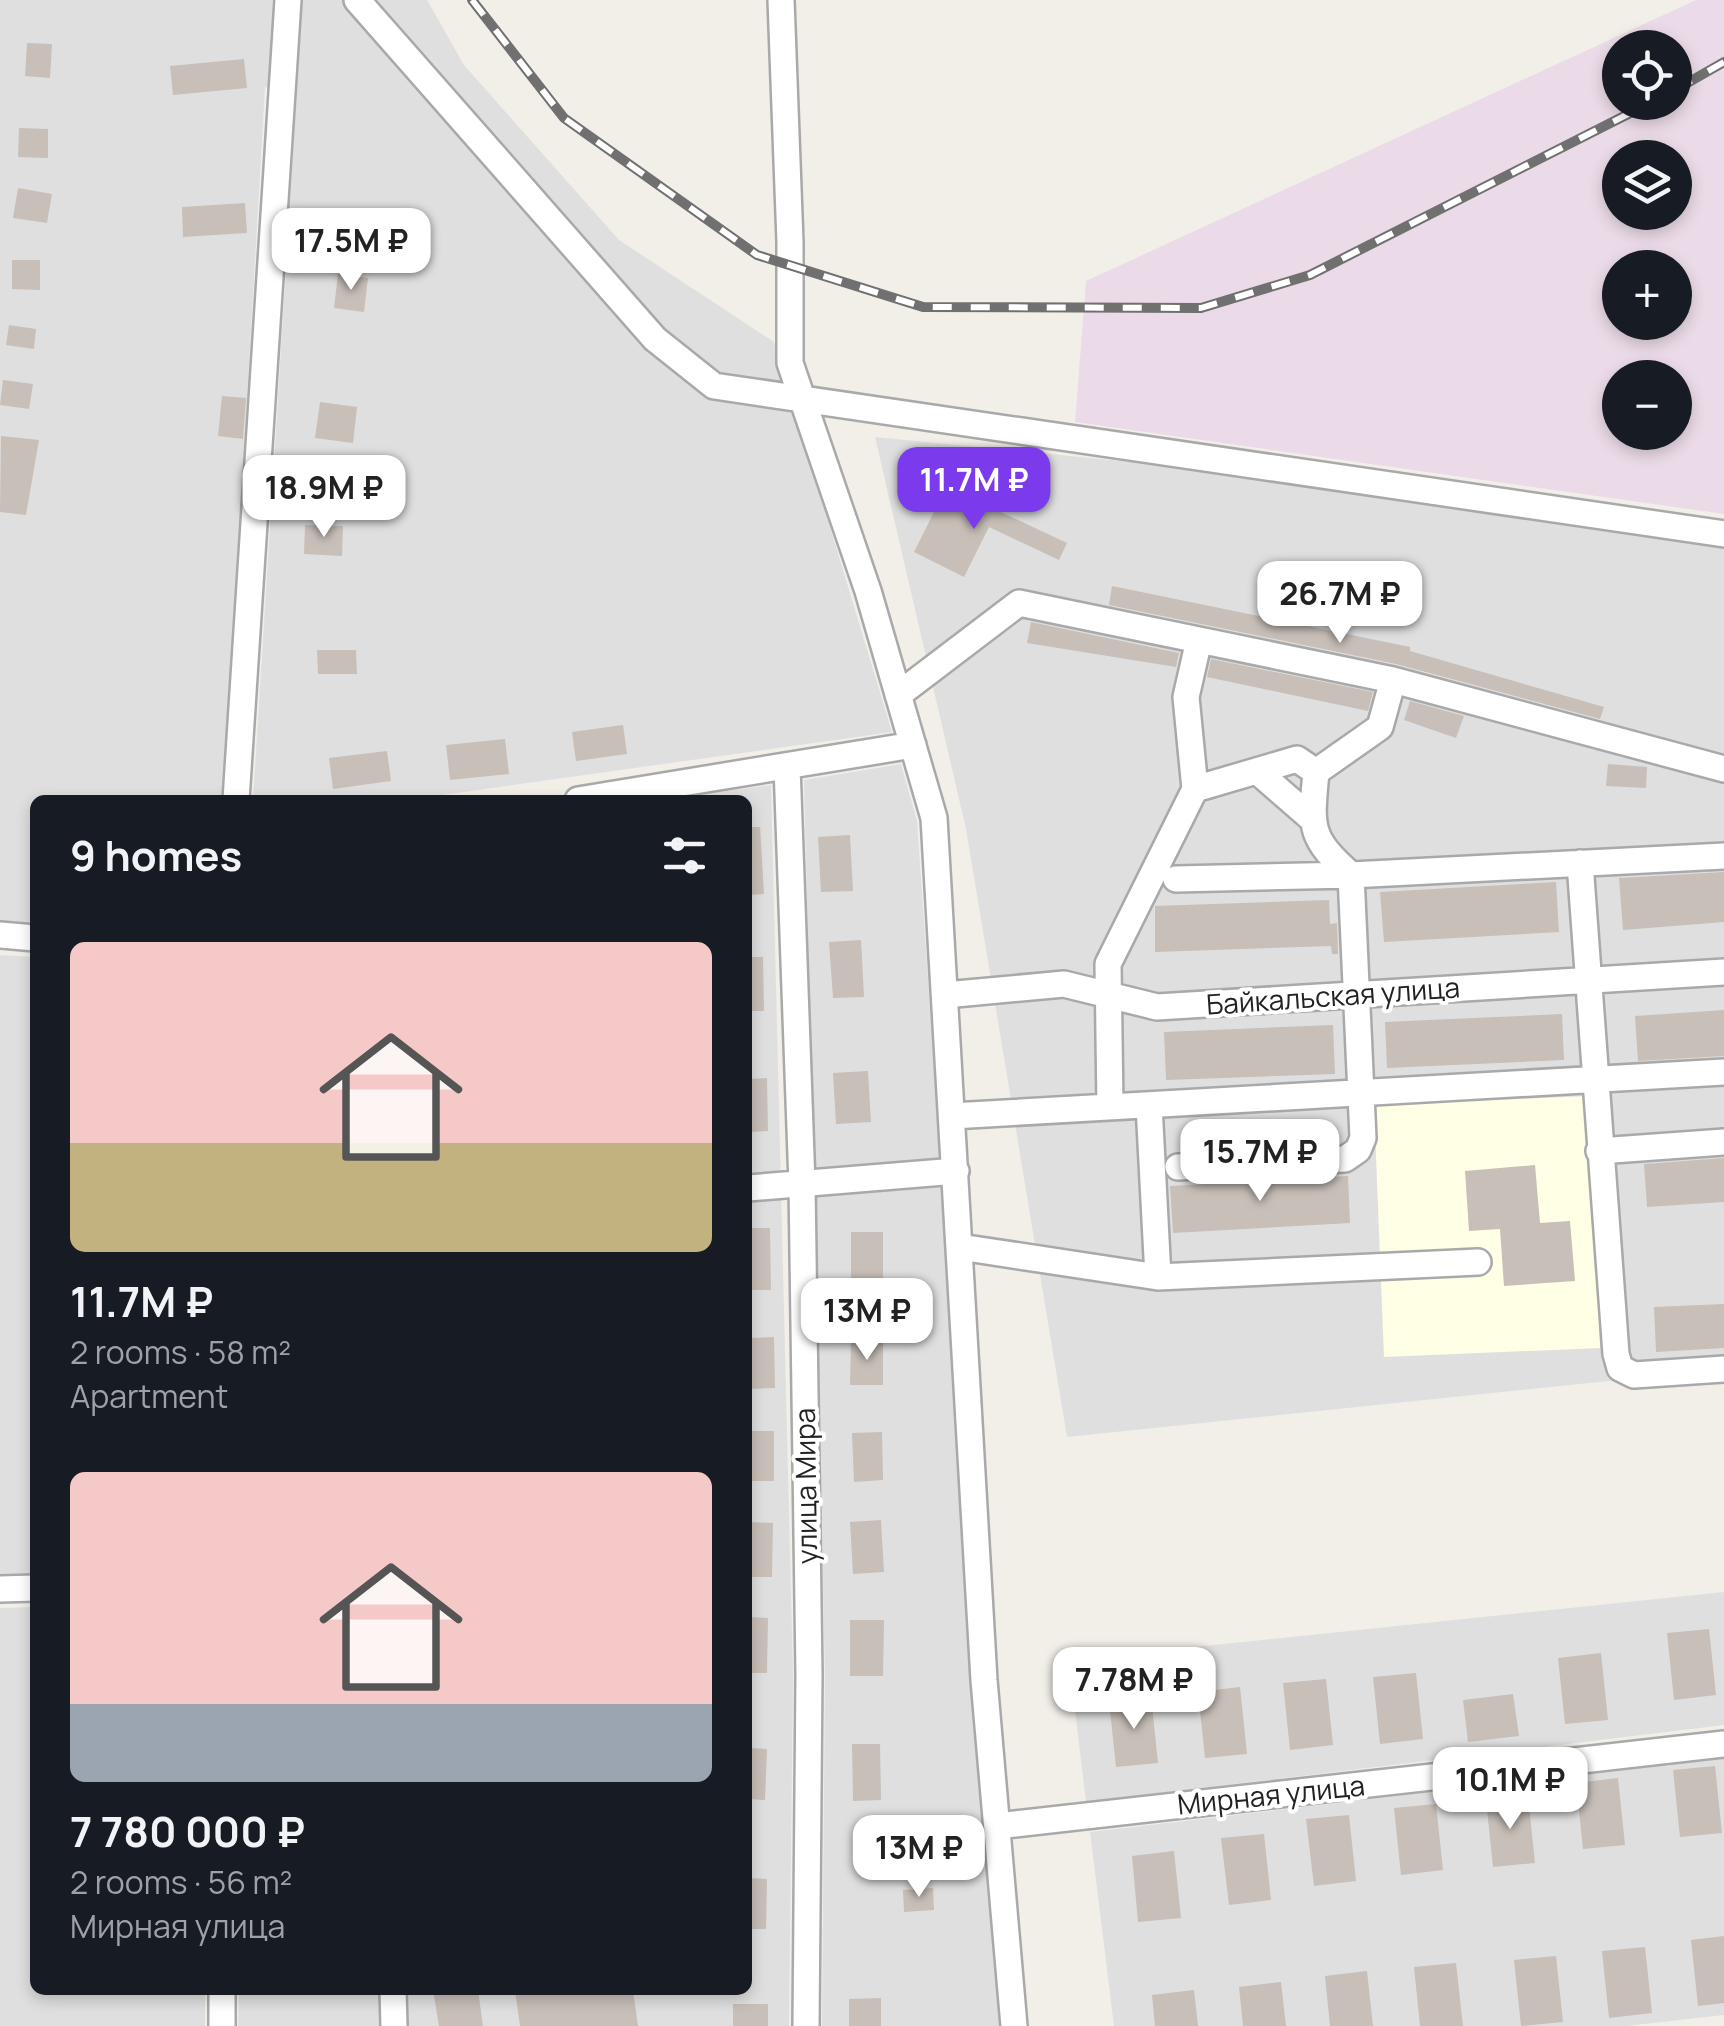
<!DOCTYPE html>
<html lang="en">
<head>
<meta charset="utf-8">
<style>
	:root { --surface:#171b24; --page:#20242c; --text:#f1f3f6; --muted:#9ea1a6; --accent:#7c3aed }
	body { margin:0; font-family:Manrope,sans-serif; background:var(--page); color:var(--text); height:100vh; display:flex; flex-direction:column; font-size:38px; white-space:nowrap }
	* { box-sizing:border-box; margin:0 }
	p { font-size:32px; color:var(--muted) }
	.icon { flex:none; width:55px; height:55px; fill:none; stroke:currentColor; stroke-width:2; stroke-linecap:round; stroke-linejoin:round }
	.map { position:relative; flex:1; overflow:hidden }
	.side { position:absolute; left:30px; top:795px; width:722px; height:1200px; display:flex; flex-direction:column; background:var(--surface); border-radius:15px; box-shadow:0 5px 15px #0003 }
	.side>* { flex:none }
	.buttons { position:absolute; left:1602px; top:30px; display:grid; gap:20px }
	.buttons a { display:grid; place-items:center; width:90px; height:90px; border-radius:50%; background:var(--surface); box-shadow:0 5px 15px #0003; font-size:50px }
	.price { position:absolute; translate:-50% -85px; padding:0 22px; border-radius:20px; background:#fff; color:#222; font-size:32px; line-height:65px; filter:drop-shadow(0 2px 5px #0008) }
	.price::after { content:''; position:absolute; left:50%; top:60px; width:30px; height:22px; margin-left:-15px; background:inherit; clip-path:polygon(0 0,100% 0,50% 100%) }
	.price.selected { background:var(--accent); color:#fff }
	ul { padding:0; list-style:none }
	li { display:grid; align-content:center; gap:20px; height:530px; padding:0 40px }
	li span { display:grid; place-items:center; height:310px; border-radius:15px; color:#555 }
	li>.icon { margin-inline-start:auto }
	span .icon { width:180px; height:180px; fill:#fffc; stroke-width:1 }
	li b { font-size:42px }
	h2 { display:flex; justify-content:space-between; align-items:center; height:120px; padding:0 40px; font-size:42px }
	.map>svg:first-child { display:block }
	.residential { fill:#e0dfdf }
	.industrial { fill:#ebdbe8; fill-rule:evenodd }
	.education { fill:#ffffe5 }
	.building { fill:#c7bfb8 }
	.lines { fill:none; stroke-linecap:round; stroke-linejoin:round }
	.minor-casing { stroke:#a9a9a9; stroke-width:30 }
	.minor { stroke:#fff; stroke-width:25 }
	.rail-casing { stroke:#707070; stroke-width:10 }
	.rail { stroke:#fff; stroke-width:6; stroke-dasharray:19; stroke-linecap:butt }
	.labels { text-anchor:middle; stroke-width:8; stroke-linejoin:round; paint-order:stroke }
	.street-label { font-size:28px; fill:#222; stroke:#fff }
</style>
</head>
<body>
<div class="map">
<svg width="1724" height="2026" viewBox="0 0 1724 2026">
	<rect width="100%" height="100%" fill="#f2efe9"/>
	<path class="residential" d="M0,0H427L464,65L619,240L774,342L892,732L406,800H253L297,90L265,87L224,800H35V924L0,922Z
		M875,437L1724,520V1369L1067,1437L966,829Z
		M901,764L917,821L1001,2026H822L825,1674L804,780Z
		M771,785L793,1674L789,2026H238L239,1990H748V800H659Z
		M0,955L35,957V1574L0,1575Z
		M1724,1592V1725L1086,1802L1069,1660Z
		M35,1607V1990H205V2026H0V1608Z
		M1724,1758V2015L1626,2026H1114L1090,1832Z"/>
	<path class="industrial" d="M1696,0H1724V514L1075,422L1086,281ZM1620,48H1675V102H1620ZM1620,158H1675V212H1620ZM1620,268H1675V322H1620ZM1620,378H1675V432H1620Z"/>
	<path class="education" d="M1590,1096L1600,1348L1384,1357L1374,1105Z"/>
	<path class="building" d="M27,43L52,44L50,78L25,76Z
		M244,59L247,88L173,95L170,66Z
		M19,128L48,129V158L18,157Z
		M18,188L52,194L47,223L13,218Z
		M245,203L247,233L183,237L182,207Z
		M12,260H40V290L12,289Z
		M338,274L368,278L364,312L334,308Z
		M9,325L36,329L34,349L6,345Z
		M3,380L33,384L29,409L0,405Z
		M222,396L246,398L243,439L218,436Z
		M320,402L357,407L353,443L315,438Z
		M1,436L39,440L26,515L0,512Z
		M941,484L1067,543L1059,560L989,527L964,577L914,552L938,504L933,501Z
		M305,525L343,526L342,556L304,554Z
		M1112,586L1410,647V651L1604,707L1600,719L1396,664L1109,605Z
		M1031,622L1179,653L1176,667L1027,643Z
		M317,650H356L357,674H318Z
		M1211,659L1373,692L1368,711L1207,677Z
		M1410,701L1464,716L1456,738L1404,720Z
		M623,725L627,754L576,761L572,732Z
		M505,739L509,774L450,780L446,745Z
		M387,751L391,781L333,789L329,758Z
		M1608,764L1647,767L1646,788L1606,786Z
		M748,827H760L764,894L748,895Z
		M850,835L853,891L821,892L818,837Z
		M1724,872V922L1623,930L1619,878Z
		M1556,882L1559,932L1384,942L1380,892Z
		M1329,900L1330,924L1337,923L1338,954H1332L1331,946L1155,952V906Z
		M861,940L864,997L833,998L829,942Z
		M748,957H763L764,1011H748Z
		M1724,1010V1056L1638,1061L1635,1016Z
		M1562,1014L1564,1060L1387,1068L1385,1022Z
		M1333,1025L1335,1074L1166,1080L1164,1032Z
		M868,1071L871,1122L836,1124L833,1073Z
		M767,1078L768,1131L748,1132V1079Z
		M1724,1158V1202L1647,1207L1644,1164Z
		M1535,1165L1540,1223L1570,1221L1575,1281L1504,1286L1500,1229L1469,1231L1465,1171Z
		M1348,1176L1350,1223L1173,1233L1170,1186Z
		M748,1228H770L771,1290H748Z
		M851,1232H883V1281H851Z
		M1724,1304V1348L1656,1352L1654,1307Z
		M774,1337L775,1388L748,1389V1338Z
		M851,1341H883V1385H850Z
		M748,1431H774V1481H748Z
		M882,1432L883,1480L854,1482L852,1433Z
		M881,1520L884,1572L853,1574L850,1522Z
		M748,1522L773,1523L772,1577H748Z
		M748,1617L768,1618L767,1673H748Z
		M850,1620H884L883,1676H850Z
		M1709,1629L1716,1695L1674,1700L1667,1633Z
		M1601,1653L1608,1720L1565,1724L1558,1658Z
		M1416,1673L1423,1739L1380,1744L1373,1677Z
		M1326,1679L1333,1745L1290,1750L1283,1683Z
		M1240,1687L1247,1754L1205,1758L1198,1692Z
		M1513,1694L1519,1736L1468,1742L1463,1700Z
		M1151,1696L1158,1763L1116,1767L1109,1701Z
		M852,1744H880L881,1800L853,1801Z
		M748,1748L767,1749L765,1800L748,1799Z
		M1715,1766L1722,1833L1680,1837L1673,1770Z
		M1618,1778L1625,1845L1583,1849L1576,1783Z
		M1528,1796L1535,1863L1493,1867L1486,1800Z
		M1436,1804L1443,1870L1401,1875L1394,1808Z
		M1349,1815L1356,1881L1314,1886L1306,1819Z
		M1264,1834L1271,1900L1229,1905L1221,1838Z
		M1174,1851L1181,1918L1138,1922L1132,1856Z
		M748,1878L767,1879L766,1929H748Z
		M933,1888L934,1910L904,1912L903,1890Z
		M1724,1936V2003L1698,2006L1691,1940Z
		M1645,1947L1652,2013L1609,2018L1602,1951Z
		M1556,1956L1563,2022L1521,2026L1514,1960Z
		M1456,1963L1463,2026H1420L1414,1967Z
		M1367,1971L1373,2026H1330L1325,1976Z
		M1281,1982L1286,2026H1243L1239,1987Z
		M433,1990H478L483,2026H439Z
		M515,1990H633L638,2026H520Z
		M1194,1990L1198,2026H1155L1152,1995Z
		M881,1998V2026H849V1999Z
		M733,2004H768V2026H733Z"/>
	<g class="lines">
		<g class="minor-casing">
			<path id="minor" d="M357,0L655,339L714,386L1724,534
				M781,0L790,242V363L868,591L934,818L984,1680L1014,2026
				M898,695L1019,603L1393,680
				M787,766L802,1184L809,1674L806,2026
				M1257,771L1311,818
				M1195,789L1297,759L1316,772
				M236,800L288,0
				M578,800L913,745
				M1580,863L1616,1354L1620,1368L1634,1375L1724,1369
				M1176,879L1351,875L1724,856
				M0,935L35,938
				M945,995L1064,984L1157,1007L1724,972
				M1149,1105L1158,1277
				M1110,1107L1108,964L1195,789L1186,697L1199,640
				M952,1116L1724,1072
				M1599,1151L1724,1142
				M1178,1167L1345,1159L1358,1150L1363,1138L1351,875C1308,837 1311,827 1316,772L1380,727L1393,680L1724,769
				M748,1188L956,1171
				M960,1247L1158,1277L1478,1262
				M0,1589L35,1588
				M997,1826L1724,1744
				M393,1990L394,2026
				M222,2026V1990"/>
		</g>
		<use href="#minor" class="minor"/>
		<g class="rail-casing">
			<path id="rail" d="M472,0L564,118L757,255L923,307L1201,308L1310,275L1652,102
				M1675,90L1724,62"/>
		</g>
		<use href="#rail" class="rail"/>
	</g>
	<g class="labels">
		<g class="street-label">
			<text transform="translate(1333 996) rotate(-4)" y="10">Байкальская улица</text>
			<text transform="translate(806 1486) rotate(-91)" y="10">улица Мира</text>
			<text transform="translate(1271 1795) rotate(-6)" y="10">Мирная улица</text>
		</g>
	</g>
</svg>
<div class="buttons">
<a><svg class="icon" aria-label="locate" viewBox="0 0 24 24"><circle cx="12" cy="12" r="6"/><path d="M12 2v4M12 18v4M2 12h4M18 12h4"/></svg></a>
<a><svg class="icon" aria-label="layers" viewBox="0 0 24 24"><path d="M12 4l9 5-9 5-9-5zM3 14l9 5 9-5"/></svg></a>
<a>+</a>
<a>−</a>
</div>
<b class="price" style="left:351px;top:293px">17.5M ₽</b>
<b class="price selected" style="left:974px;top:532px">11.7M ₽</b>
<b class="price" style="left:324px;top:540px">18.9M ₽</b>
<b class="price" style="left:1340px;top:646px">26.7M ₽</b>
<b class="price" style="left:1260px;top:1204px">15.7M ₽</b>
<b class="price" style="left:867px;top:1363px">13M ₽</b>
<b class="price" style="left:1134px;top:1732px">7.78M ₽</b>
<b class="price" style="left:1510px;top:1832px">10.1M ₽</b>
<b class="price" style="left:919px;top:1900px">13M ₽</b>
<section class="side">
<h2>9 homes<svg class="icon" aria-label="filters" viewBox="0 0 24 24"><path d="M4 7h16M4 17h16"/><circle cx="9" cy="7" r="2"/><circle cx="15" cy="17" r="2"/></svg></h2>
<ul>
<li><span style="background:linear-gradient(#f6c9c9 65%,#c2b280 0)"><svg class="icon" aria-label="home" viewBox="0 0 24 24"><path d="M3 11l9-7 9 7M6 9v11h12V9"/></svg></span><div><b>11.7M ₽</b><p>2 rooms · 58 m²</p><p>Apartment</p></div></li>
<li><span style="background:linear-gradient(#f6c9c9 75%,#9aa5b1 0)"><svg class="icon" aria-label="home" viewBox="0 0 24 24"><path d="M3 11l9-7 9 7M6 9v11h12V9"/></svg></span><div><b>7 780 000 ₽</b><p>2 rooms · 56 m²</p><p>Мирная улица</p></div></li>
</ul>
</section>
</div>
</body>
</html>
